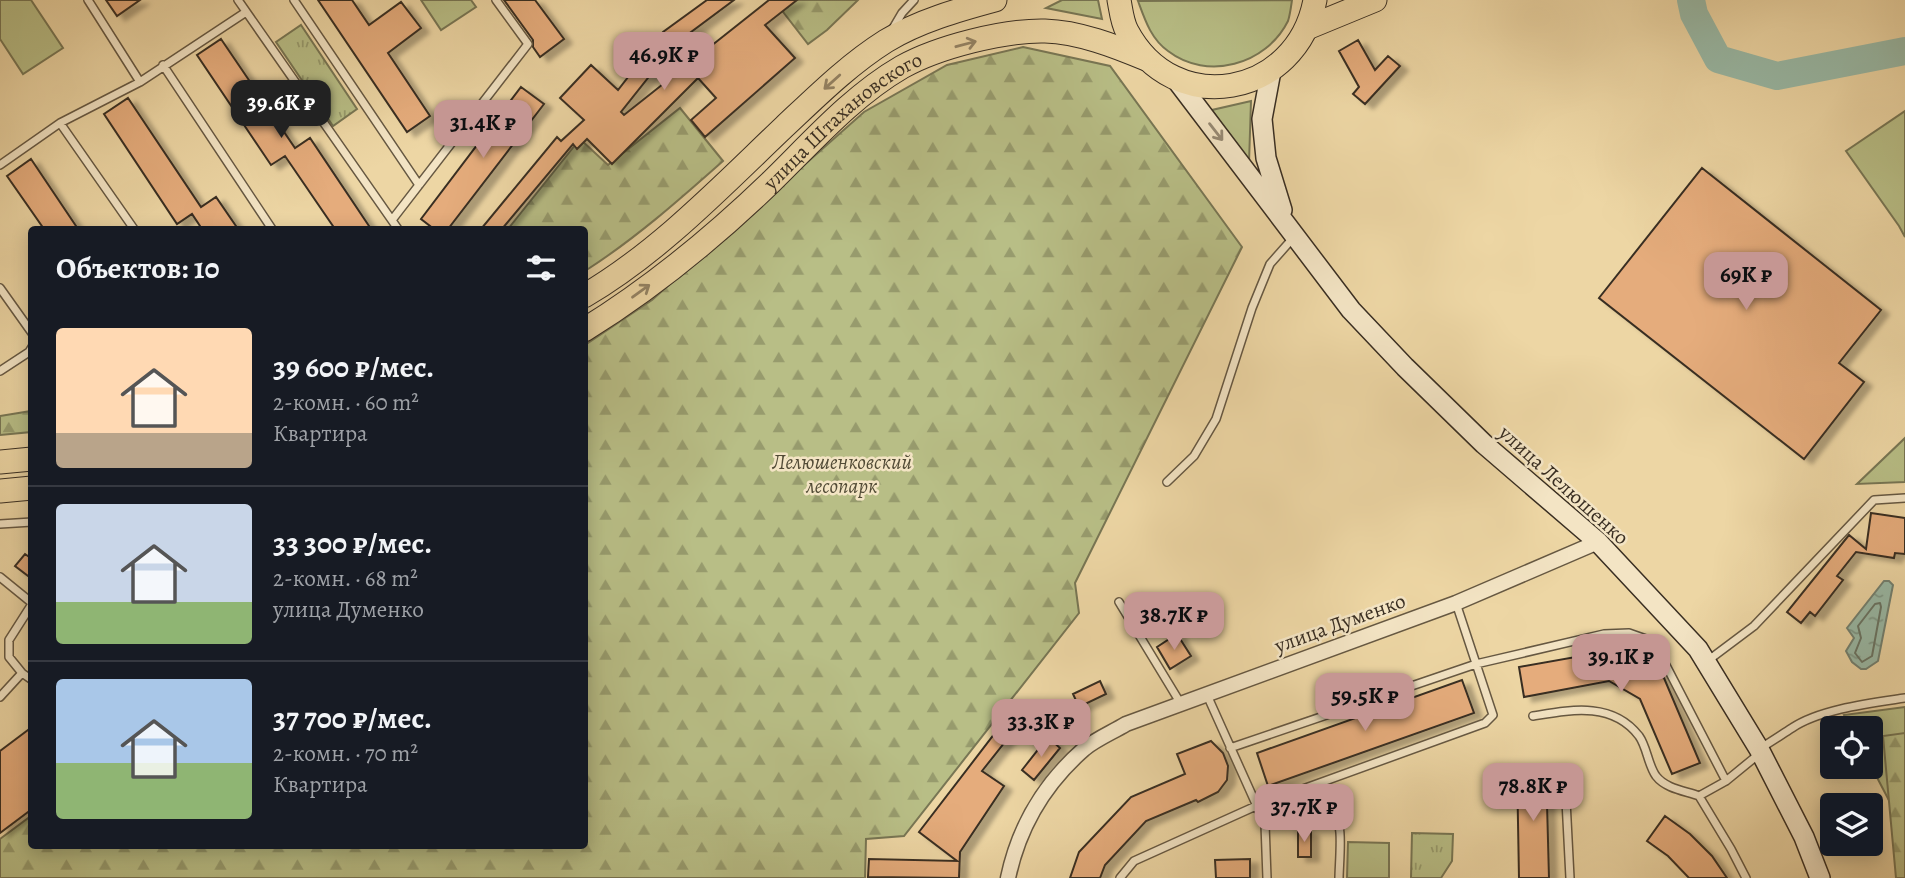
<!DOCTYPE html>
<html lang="ru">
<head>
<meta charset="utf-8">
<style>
	:root { --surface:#171b24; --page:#242831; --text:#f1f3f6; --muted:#9ea1a6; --line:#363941; --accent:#c59692 }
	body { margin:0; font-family:Alegreya,serif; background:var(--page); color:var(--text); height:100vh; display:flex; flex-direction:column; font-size:26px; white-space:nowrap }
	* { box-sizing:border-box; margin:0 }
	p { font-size:23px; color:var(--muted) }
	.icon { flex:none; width:38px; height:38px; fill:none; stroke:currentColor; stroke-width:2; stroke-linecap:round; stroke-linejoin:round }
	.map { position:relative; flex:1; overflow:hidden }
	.details { position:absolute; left:28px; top:226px; width:560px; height:623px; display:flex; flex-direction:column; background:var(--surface); border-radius:7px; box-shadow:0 4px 18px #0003 }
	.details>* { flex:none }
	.fabs { position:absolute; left:1820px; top:716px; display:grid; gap:14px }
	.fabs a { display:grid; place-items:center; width:63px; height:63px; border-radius:7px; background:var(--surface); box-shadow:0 4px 18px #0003; font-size:35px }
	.price { position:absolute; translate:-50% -60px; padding:0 16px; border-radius:14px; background:var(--accent); color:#111; font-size:23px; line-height:46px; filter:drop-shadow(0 2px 4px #0008) }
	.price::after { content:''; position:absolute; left:50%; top:42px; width:21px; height:16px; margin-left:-10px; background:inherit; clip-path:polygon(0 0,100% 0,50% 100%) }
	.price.current { background:#222; color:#fff }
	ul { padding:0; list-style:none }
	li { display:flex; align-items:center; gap:21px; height:175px; padding:0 28px }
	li+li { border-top:2px solid var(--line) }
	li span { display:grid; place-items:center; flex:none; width:196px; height:140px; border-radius:7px; color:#555 }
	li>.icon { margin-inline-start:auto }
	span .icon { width:84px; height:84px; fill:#fffc; stroke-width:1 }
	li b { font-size:30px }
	h2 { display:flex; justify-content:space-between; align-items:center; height:84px; padding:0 28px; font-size:30px }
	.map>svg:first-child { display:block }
	.green { fill:#b8be86; stroke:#787654; stroke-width:2 }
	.forest { fill:url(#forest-firs); stroke:#787654; stroke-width:2 }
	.park { fill:url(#park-tufts); stroke:#787654; stroke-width:2 }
	.water { fill:url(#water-ripples); stroke:#738171; stroke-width:2 }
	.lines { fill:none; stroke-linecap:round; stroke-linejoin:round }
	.shore { stroke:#697464; stroke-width:2 }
	.river { stroke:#99b9a6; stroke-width:28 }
	.building { fill:#e5ac7c; stroke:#392e22; stroke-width:2; filter:url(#shadow) }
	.lane-casing { stroke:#665842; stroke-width:10 }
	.street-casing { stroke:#665842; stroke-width:17 }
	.secondary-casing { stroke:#392e22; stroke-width:22 }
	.primary-casing { stroke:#392e22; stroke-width:25 }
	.lane { stroke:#f3e4c4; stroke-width:7 }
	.street { stroke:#f3e4c4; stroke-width:14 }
	.secondary { stroke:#f3e4c4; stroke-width:19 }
	.primary { stroke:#edd6a4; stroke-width:23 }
	.oneway { stroke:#938263 }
	.oneway2 { stroke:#968973 }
	.labels { text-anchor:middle; stroke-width:5; stroke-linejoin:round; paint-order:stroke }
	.street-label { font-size:21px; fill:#392e22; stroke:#f3e4c4 }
	.park-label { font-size:21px; font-style:italic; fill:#524b36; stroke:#f3e4c4 }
</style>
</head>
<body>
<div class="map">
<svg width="1905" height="878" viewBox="0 0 1905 878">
	<defs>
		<pattern id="forest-firs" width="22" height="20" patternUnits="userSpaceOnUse" patternTransform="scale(1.75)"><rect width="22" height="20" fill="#b8be86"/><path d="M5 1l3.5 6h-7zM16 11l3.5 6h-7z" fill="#979b6d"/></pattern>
		<pattern id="park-tufts" width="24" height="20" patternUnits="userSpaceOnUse" patternTransform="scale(1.75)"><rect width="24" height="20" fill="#b8be86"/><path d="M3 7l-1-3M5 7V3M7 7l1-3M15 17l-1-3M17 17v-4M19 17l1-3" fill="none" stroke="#979b6d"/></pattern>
		<pattern id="water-ripples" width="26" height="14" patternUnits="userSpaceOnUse" patternTransform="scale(1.75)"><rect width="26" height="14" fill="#99b9a6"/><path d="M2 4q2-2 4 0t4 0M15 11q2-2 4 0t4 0" fill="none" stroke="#7e9787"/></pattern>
		<filter id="shadow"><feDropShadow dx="8" dy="4.5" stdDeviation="2" flood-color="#0004"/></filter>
	</defs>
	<rect width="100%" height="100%" fill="#edd6a4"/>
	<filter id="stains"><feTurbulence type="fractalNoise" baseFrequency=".00286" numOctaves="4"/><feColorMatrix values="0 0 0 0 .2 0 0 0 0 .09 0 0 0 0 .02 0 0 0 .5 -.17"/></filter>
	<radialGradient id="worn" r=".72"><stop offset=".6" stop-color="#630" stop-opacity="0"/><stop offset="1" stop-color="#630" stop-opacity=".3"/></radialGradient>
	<path class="green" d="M0,0H31L63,48L23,74L0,39Z
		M421,0H471L476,7L441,30Z
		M1062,0H1098L1102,19L1046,8Z
		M1292,0C1291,7 1290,15 1288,21C1266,65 1207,81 1168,51C1151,39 1145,20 1138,1Z
		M1251,101L1249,163L1212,110Z
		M1905,111V237L1899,226L1846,151Z
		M1905,438V482L1857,484Z
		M1905,707V831L1871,766V728H1851L1844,715Z
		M1348,842L1389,843V878H1347Z"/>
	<path class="forest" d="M791,0H858L827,30L808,44L780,8Z
		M1023,47L1110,66L1242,247L1075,583L1079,613L904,836L866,839L865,878H0V839L31,816L32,845H584L585,345L652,300L864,112L947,65Z
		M680,108L723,161C679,200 635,239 585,271L584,229H508L580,139L608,165Z
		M31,411V432L0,435V416Z
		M1905,733V878H1896L1883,736Z"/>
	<path class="park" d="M301,25L357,109L333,126L276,42Z
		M1412,833L1453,834L1452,861L1441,878H1411Z"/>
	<path class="water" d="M1884,581H1889L1893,585L1878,661L1866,669H1861L1852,662L1846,651L1854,638L1847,628Z"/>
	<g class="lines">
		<path class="shore" d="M1880,603L1881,607L1872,656L1862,662L1855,653L1861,638L1858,626L1875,604Z"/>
		<path class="river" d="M1691,0L1694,14L1718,59L1777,76L1905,51"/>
	</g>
	<path class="building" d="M106,0H140L117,16Z
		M318,0H352L369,25L401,2L421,28L388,53L430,116L407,132Z
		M504,0H535L564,39L540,57L533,47V40Z
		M707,0H734L675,44L621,112L624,115L769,0H797L765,25L795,58L705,137L691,120L716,98L698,78L612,164L587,139L577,149L573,144L502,229H481L557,137L561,141L584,120L560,98L591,65L618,90L663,32Z
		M221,39L295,148L310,138L371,229H335L285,156L271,165L197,55Z
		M1358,40L1375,70L1388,56L1400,66L1365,104L1353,94L1359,87L1339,51Z
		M521,87L544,104L448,229H434L421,219Z
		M128,98L201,207L216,197L238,229H202L192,214L177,224L104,114Z
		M31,159L78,229H44L7,176Z
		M1702,168L1881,310L1839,363L1864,382L1804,459L1599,298Z
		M1871,513L1905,518V554L1895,553L1894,558L1856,552L1837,576L1843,580L1815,616L1810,612L1801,623L1787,612L1849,535L1866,549Z
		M25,554L32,559V579L15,566Z
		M1177,634L1191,656L1170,669L1157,647Z
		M1615,650L1623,655L1625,651L1633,655L1634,652L1651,662L1650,664L1657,669L1655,673L1664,678L1700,763L1672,774L1640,699L1609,681L1524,697L1519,667Z
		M1462,680L1474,713L1268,786L1257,753Z
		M1100,681L1106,694L1079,707L1073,694Z
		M1005,720L1016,728L982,771L1004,786L960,852L959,878L868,877L869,859L957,861L919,832Z
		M32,727V809L0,833V751Z
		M1048,737L1060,748L1034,780L1022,770Z
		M1211,741L1223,753L1228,766L1227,780L1218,792L1198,802L1196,800L1146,821L1105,865L1100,878H1070L1079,852L1131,797L1185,774L1177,754Z
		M1546,766L1549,878H1519L1517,767Z
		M1665,816L1690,834L1712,856L1727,878H1689L1668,856L1647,841Z
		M1298,831H1311V857H1298Z
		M1250,859V878H1216L1215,860Z"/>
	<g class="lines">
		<g class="lane-casing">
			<path id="lane" d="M88,0L140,82
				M238,0L398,229
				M294,0L419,185
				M892,30L902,13L914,0
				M163,65L272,229
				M60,123L134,229
				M0,165L60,123L140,82L246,12
				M392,220L528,44L496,0
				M0,288L32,333
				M0,371L29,352L32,347
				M1167,482L1194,456L1216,419L1252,308L1270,264L1293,238
				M0,524L32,522
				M0,577L32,603
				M1119,602L1181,704
				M1706,662L1754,626L1874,500L1905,498
				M22,673L32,680
				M1207,695L1265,824L1267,878
				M0,697L22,673L9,657V640L32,604
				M1533,716C1570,710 1612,701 1639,736C1647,747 1648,765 1656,776C1666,789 1686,791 1699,796L1726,781L1759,754
				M1230,748L1476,664L1604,634L1629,633L1646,639L1657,648L1726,781
				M1759,749C1771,742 1781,735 1792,728C1820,709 1872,703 1905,698
				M1565,781L1570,878
				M1699,796L1731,849L1746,878
				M1265,824C1282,821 1331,806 1339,827C1342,835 1339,868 1339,878
				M1120,878L1134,861L1256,806L1485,723L1493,715L1456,603"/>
		</g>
		<g class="street-casing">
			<path id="street" d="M1008,878C1019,826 1044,784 1084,749C1096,739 1113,732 1126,724L1456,603L1598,542"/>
		</g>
		<g class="secondary-casing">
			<path id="secondary" d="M1271,71L1262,119L1266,158L1282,210
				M1175,78L1351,310L1405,367L1484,444L1598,542L1698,649L1759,749L1804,837L1820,878"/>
		</g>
		<g class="primary-casing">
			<g id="primary">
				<path d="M1119,0C1121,10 1122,22 1127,31C1174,120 1297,97 1315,0"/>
				<path d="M1307,28L1375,0"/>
				<path d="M584,296C658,253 722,186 784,127C816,97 848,65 886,41C919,21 958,10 995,0"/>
				<path id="s1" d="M584,330C652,288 714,237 771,182C812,142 852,96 902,67C938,47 1004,30 1045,31C1079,32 1115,46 1146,59"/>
				<path d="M0,462L32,459"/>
				<path d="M0,491L32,488"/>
			</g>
		</g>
		<use href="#lane" class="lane"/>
		<use href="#street" class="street"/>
		<use href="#secondary" class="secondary"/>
		<use href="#primary" class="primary"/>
	</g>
	<defs><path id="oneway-shaft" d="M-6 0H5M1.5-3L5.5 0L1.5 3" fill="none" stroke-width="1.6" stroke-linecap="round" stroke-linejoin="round" transform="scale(1.75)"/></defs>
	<g class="oneway">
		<use href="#oneway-shaft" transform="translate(966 44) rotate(-15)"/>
		<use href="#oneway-shaft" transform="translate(832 82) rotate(138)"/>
		<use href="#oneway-shaft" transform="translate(641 291) rotate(-36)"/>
	</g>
	<use class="oneway2" href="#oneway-shaft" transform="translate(1216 132) rotate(52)"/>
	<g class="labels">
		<g class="street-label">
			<text dy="7" stroke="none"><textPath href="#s1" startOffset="334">улица Штахановского</textPath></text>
			<text transform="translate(1564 485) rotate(42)" y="7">улица Лелюшенко</text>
			<text transform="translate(1340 623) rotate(-20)" y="7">улица Думенко</text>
		</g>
		<g class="park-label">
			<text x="842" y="469">Лелюшенковский<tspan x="842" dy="24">лесопарк</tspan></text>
		</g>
	</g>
	<rect width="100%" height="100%" filter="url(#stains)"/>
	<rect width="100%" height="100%" fill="url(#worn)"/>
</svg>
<div class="fabs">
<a><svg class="icon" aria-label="locate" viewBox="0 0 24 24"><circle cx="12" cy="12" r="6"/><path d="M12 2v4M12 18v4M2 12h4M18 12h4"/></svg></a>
<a><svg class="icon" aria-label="layers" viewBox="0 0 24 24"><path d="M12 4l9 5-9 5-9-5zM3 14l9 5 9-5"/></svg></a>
</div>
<b class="price" style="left:664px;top:92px">46.9K ₽</b>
<b class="price current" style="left:281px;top:140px">39.6K ₽</b>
<b class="price" style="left:483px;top:160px">31.4K ₽</b>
<b class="price" style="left:1746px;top:312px">69K ₽</b>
<b class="price" style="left:1174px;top:652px">38.7K ₽</b>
<b class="price" style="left:1621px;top:694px">39.1K ₽</b>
<b class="price" style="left:1365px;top:733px">59.5K ₽</b>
<b class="price" style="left:1041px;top:759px">33.3K ₽</b>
<b class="price" style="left:1533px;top:823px">78.8K ₽</b>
<b class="price" style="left:1304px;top:844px">37.7K ₽</b>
<section class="details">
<h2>Объектов: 10<svg class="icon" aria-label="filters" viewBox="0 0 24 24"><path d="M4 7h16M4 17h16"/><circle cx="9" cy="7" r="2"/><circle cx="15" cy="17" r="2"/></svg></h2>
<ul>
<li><span style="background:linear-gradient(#ffd9b3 75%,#b9a48a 0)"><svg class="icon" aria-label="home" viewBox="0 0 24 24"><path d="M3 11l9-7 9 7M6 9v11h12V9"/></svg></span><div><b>39 600 ₽/мес.</b><p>2-комн. · 60 m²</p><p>Квартира</p></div></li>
<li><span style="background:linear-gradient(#c9d6e8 70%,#8fb573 0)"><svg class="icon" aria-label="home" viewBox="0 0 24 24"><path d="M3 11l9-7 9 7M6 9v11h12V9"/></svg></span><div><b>33 300 ₽/мес.</b><p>2-комн. · 68 m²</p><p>улица Думенко</p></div></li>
<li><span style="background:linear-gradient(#a9c7e8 60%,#8fb573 0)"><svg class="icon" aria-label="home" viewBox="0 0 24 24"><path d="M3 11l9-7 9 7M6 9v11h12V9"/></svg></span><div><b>37 700 ₽/мес.</b><p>2-комн. · 70 m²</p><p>Квартира</p></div></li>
</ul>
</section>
</div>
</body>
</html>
